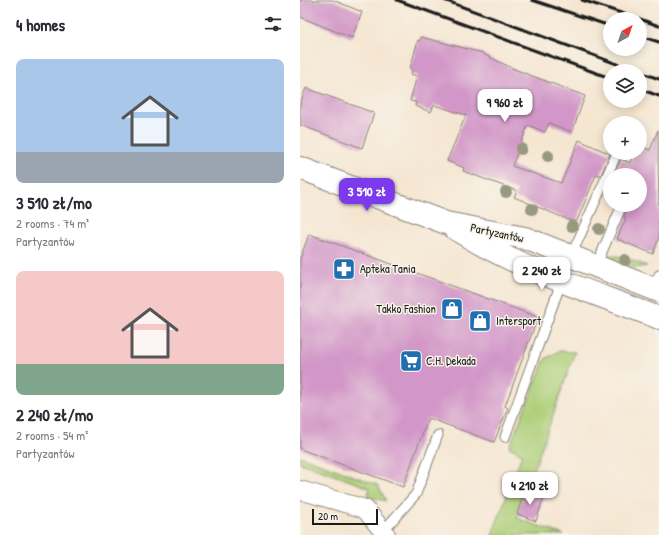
<!DOCTYPE html>
<html lang="en">
<head>
<meta charset="utf-8">
<style>
	:root { --surface:#fff; --page:#f2f2f3; --text:#2b2b33; --muted:#7c7c81; --accent:#7c3aed }
	body { margin:0; font-family:"Patrick Hand",sans-serif; background:var(--page); color:var(--text); height:100vh; display:flex; flex-direction:column; font-size:15px; white-space:nowrap }
	* { box-sizing:border-box; margin:0 }
	p { font-size:13px; color:var(--muted) }
	.icon { flex:none; width:22px; height:22px; fill:none; stroke:currentColor; stroke-width:2; stroke-linecap:round; stroke-linejoin:round }
	.map { position:relative; flex:1; overflow:hidden }
	.sheet { display:flex; flex-direction:column; background:var(--surface); width:300px }
	.sheet>* { flex:none }
	.needle { width:26px; rotate:40deg }
	.controls { position:absolute; left:303px; top:12px; display:grid; gap:8px }
	.controls a { display:grid; place-items:center; width:44px; height:44px; border-radius:50%; background:var(--surface); box-shadow:0 2px 10px #0003; font-size:20px }
	.scale { position:absolute; left:12px; bottom:10px; width:66px; box-sizing:border-box; padding-left:4px; border:2px solid #1c1c1c; border-top:0; font-size:11px; line-height:14px; white-space:nowrap; color:#1c1c1c; -webkit-text-stroke:3px #f7f3e8; paint-order:stroke }
	.price { position:absolute; translate:-50% -34px; padding:0 9px; border-radius:8px; background:#fff; color:#222; font-size:13px; line-height:26px; filter:drop-shadow(0 1px 2px #0008) }
	.price::after { content:''; position:absolute; left:50%; top:24px; width:12px; height:9px; margin-left:-6px; background:inherit; clip-path:polygon(0 0,100% 0,50% 100%) }
	.price.on { background:var(--accent); color:#fff }
	ul { padding:0; list-style:none }
	li { display:grid; align-content:center; gap:8px; height:212px; padding:0 16px }
	li span { display:grid; place-items:center; height:124px; border-radius:8px; color:#555 }
	li>.icon { margin-inline-start:auto }
	span .icon { width:72px; height:72px; fill:#fffc; stroke-width:1 }
	li b { font-size:17px }
	h2 { display:flex; justify-content:space-between; align-items:center; height:48px; padding:0 16px; font-size:17px }
	main { display:flex; flex:1; min-height:0 }
	.map>svg:first-child { display:block }
	.green { fill:#acce77; stroke:#64754a }
	.building { fill:#d297c8 }
	.lines { fill:none; stroke-linecap:round; stroke-linejoin:round }
	.lane-casing { stroke:#888177; stroke-width:11 }
	.street-casing { stroke:#888177; stroke-width:20 }
	.secondary-casing { stroke:#888177; stroke-width:24 }
	.lane { stroke:#fff; stroke-width:9 }
	.street { stroke:#fff; stroke-width:18 }
	.secondary { stroke:#fff; stroke-width:22 }
	.rail { stroke:#1c1c1c; stroke-width:3 }
	.tree { fill:#999980 }
	.labels { text-anchor:middle; stroke-width:3; stroke-linejoin:round; paint-order:stroke }
	.street-label { font-size:12px; fill:#1c1c1c; stroke:#f7f3e8 }
	.poi-label { font-size:12px; fill:#1c1c1c; stroke:#f7f3e8; text-anchor:start }
</style>
</head>
<body>
<main>
<section class="sheet">
<h2>4 homes<svg class="icon" aria-label="filters" viewBox="0 0 24 24"><path d="M4 7h16M4 17h16"/><circle cx="9" cy="7" r="2"/><circle cx="15" cy="17" r="2"/></svg></h2>
<ul>
<li><span style="background:linear-gradient(#a9c7e8 75%,#9aa5b1 0)"><svg class="icon" aria-label="home" viewBox="0 0 24 24"><path d="M3 11l9-7 9 7M6 9v11h12V9"/></svg></span><div><b>3 510 zł/mo</b><p>2 rooms · 74 m²</p><p>Partyzantów</p></div></li>
<li><span style="background:linear-gradient(#f6c9c9 75%,#7fa58c 0)"><svg class="icon" aria-label="home" viewBox="0 0 24 24"><path d="M3 11l9-7 9 7M6 9v11h12V9"/></svg></span><div><b>2 240 zł/mo</b><p>2 rooms · 54 m²</p><p>Partyzantów</p></div></li>
</ul>
</section>
<div class="map">
<svg width="359" height="535" viewBox="0 0 359 535">
	<rect width="100%" height="100%" fill="#f7f3e8"/>
	<filter id="ink" filterUnits="userSpaceOnUse"><feTurbulence type="fractalNoise" baseFrequency=".025" numOctaves="2"/><feDisplacementMap in="SourceGraphic" scale="8" xChannelSelector="R" yChannelSelector="G"/><feConvolveMatrix kernelMatrix="1 2 1 2 8 2 1 2 1" color-interpolation-filters="sRGB"/></filter>
	<filter id="wash" filterUnits="userSpaceOnUse"><feTurbulence type="fractalNoise" baseFrequency=".012" numOctaves="4" result="noise"/><feDisplacementMap in="SourceGraphic" scale="16" xChannelSelector="R" yChannelSelector="G"/><feGaussianBlur stdDeviation="0.9" result="paint"/><feColorMatrix in="noise" values="0 0 0 0 0 0 0 0 0 0 0 0 0 0 0 0 0 1.4 0 .05"/><feComposite in="paint" operator="in"/></filter>
	<g filter="url(#wash)">
		<rect width="100%" height="100%" fill="#f5e6d2"/>
		<path class="green" d="M310,255L324,257L347,266L334,268L311,259Z
			M259,351L275,352L217,518L264,535H192L222,454L209,447L245,359Z
			M0,456L78,485L86,501L67,497L70,488L0,463Z"/>
		<g id="blocks">
			<path class="building" d="M0,0H33L62,12L52,38L0,17Z
				M121,37L183,53V54L214,69L285,96L272,132L249,123L245,132L228,125L212,166L261,183L279,140L310,154L301,175H296L276,223L214,197L217,191L163,171L164,168L147,161L166,115L134,105L131,112L115,106L116,102L110,101L117,76L111,74L112,70L110,69L118,40L120,41Z
				M6,88L74,113L62,148L0,125V104Z
				M358,130L359,238L353,254L317,239L326,218L324,217L328,205H340V175H314L321,159L330,163L334,153H340V146L350,150Z
				M9,234L238,317L205,406L208,408L194,442L128,418L103,487L0,449V259Z
				M225,490L244,497L236,521L217,514Z"/>
		</g>
	</g>
	<g filter="url(#ink)">
		<use href="#blocks" fill-opacity="0" stroke="#888177" stroke-width="1"/>
		<g class="lines">
			<g class="lane-casing">
				<path id="lane" d="M271,256L317,153
					M296,266L322,205
					M353,288L359,275
					M205,437L262,280
					M83,531L116,494L138,435"/>
			</g>
			<g class="street-casing">
				<path id="street" d="M0,490L65,509L86,535"/>
			</g>
			<g class="secondary-casing">
				<path id="secondary" d="M0,168L146,223L225,238L359,291
					M154,228C217,269 290,291 359,318"/>
			</g>
			<use href="#lane" class="lane"/>
			<use href="#street" class="street"/>
			<use href="#secondary" class="secondary"/>
			<path class="rail" d="M97,0L310,78
				M144,0L336,71
				M232,0L310,26
				M282,0L339,19
				M340,19L359,26
				M340,36L359,42
				M340,72L359,79
				M340,89L359,96"/>
		</g>
		<g class="tree">
			<circle cx="221" cy="149" r="6"/>
			<circle cx="248" cy="156" r="6"/>
			<circle cx="206" cy="192" r="6"/>
			<circle cx="232" cy="209" r="6"/>
			<circle cx="272" cy="226" r="6"/>
			<circle cx="299" cy="229" r="6"/>
			<circle cx="325" cy="260" r="6"/>
		</g>
	</g>
	<defs>
		<g id="pharmacy-square" transform="scale(1.15)"><rect x="-9" y="-9" width="18" height="18" rx="4" fill="#1f6fb2" stroke="#f7f3e8"/><path d="M-2-6h4v4h4v4h-4v4h-4v-4h-4v-4h4Z" fill="#fff"/></g>
		<g id="shop-square" transform="scale(1.15)"><rect x="-9" y="-9" width="18" height="18" rx="4" fill="#1f6fb2" stroke="#f7f3e8"/><path d="M-5-2.5h2.3a2.7 3.5 0 0 1 5.4 0H5L5.5 6h-11ZM-1.5-2.5h3a1.5 2.3 0 0 0-3 0Z" fill="#fff"/></g>
		<g id="supermarket-square" transform="scale(1.15)"><rect x="-9" y="-9" width="18" height="18" rx="4" fill="#1f6fb2" stroke="#f7f3e8"/><path d="M-6-5.5h2.5l.6 2H6L4.5 2H-2.5L-4.4-4H-6ZM-1.5 3.2a1.3 1.3 0 1 0 .1 0ZM3 3.2a1.3 1.3 0 1 0 .1 0Z" fill="#fff"/></g>
	</defs>
	<g fill-rule="evenodd">
		<use href="#pharmacy-square" x="44" y="269"/>
		<use href="#shop-square" x="152" y="309"/>
		<use href="#shop-square" x="180" y="321"/>
		<use href="#supermarket-square" x="111" y="361"/>
	</g>
	<g class="labels">
		<g class="street-label">
			<text transform="translate(197 233) rotate(12)" y="4">Partyzantów</text>
		</g>
		<g class="poi-label">
			<text x="60" y="273">Apteka Tania</text>
			<text x="136" y="313" text-anchor="end">Takko Fashion</text>
			<text x="196" y="325">Intersport</text>
			<text x="126" y="365">C.H. Dekada</text>
		</g>
	</g>
</svg>
<div class="controls">
<a><svg class="needle" viewBox="-14 -14 28 28"><path d="M0-13l5 13h-10z" fill="#e53935"/><path d="M0 13l5-13h-10z" fill="#7c7c81"/></svg></a>
<a><svg class="icon" aria-label="layers" viewBox="0 0 24 24"><path d="M12 4l9 5-9 5-9-5zM3 14l9 5 9-5"/></svg></a>
<a>+</a>
<a>−</a>
</div>
<div class="scale">20 m</div>
<b class="price" style="left:205px;top:123px">9 960 zł</b>
<b class="price on" style="left:67px;top:212px">3 510 zł</b>
<b class="price" style="left:242px;top:291px">2 240 zł</b>
<b class="price" style="left:230px;top:506px">4 210 zł</b>
</div>
</main>
</body>
</html>
